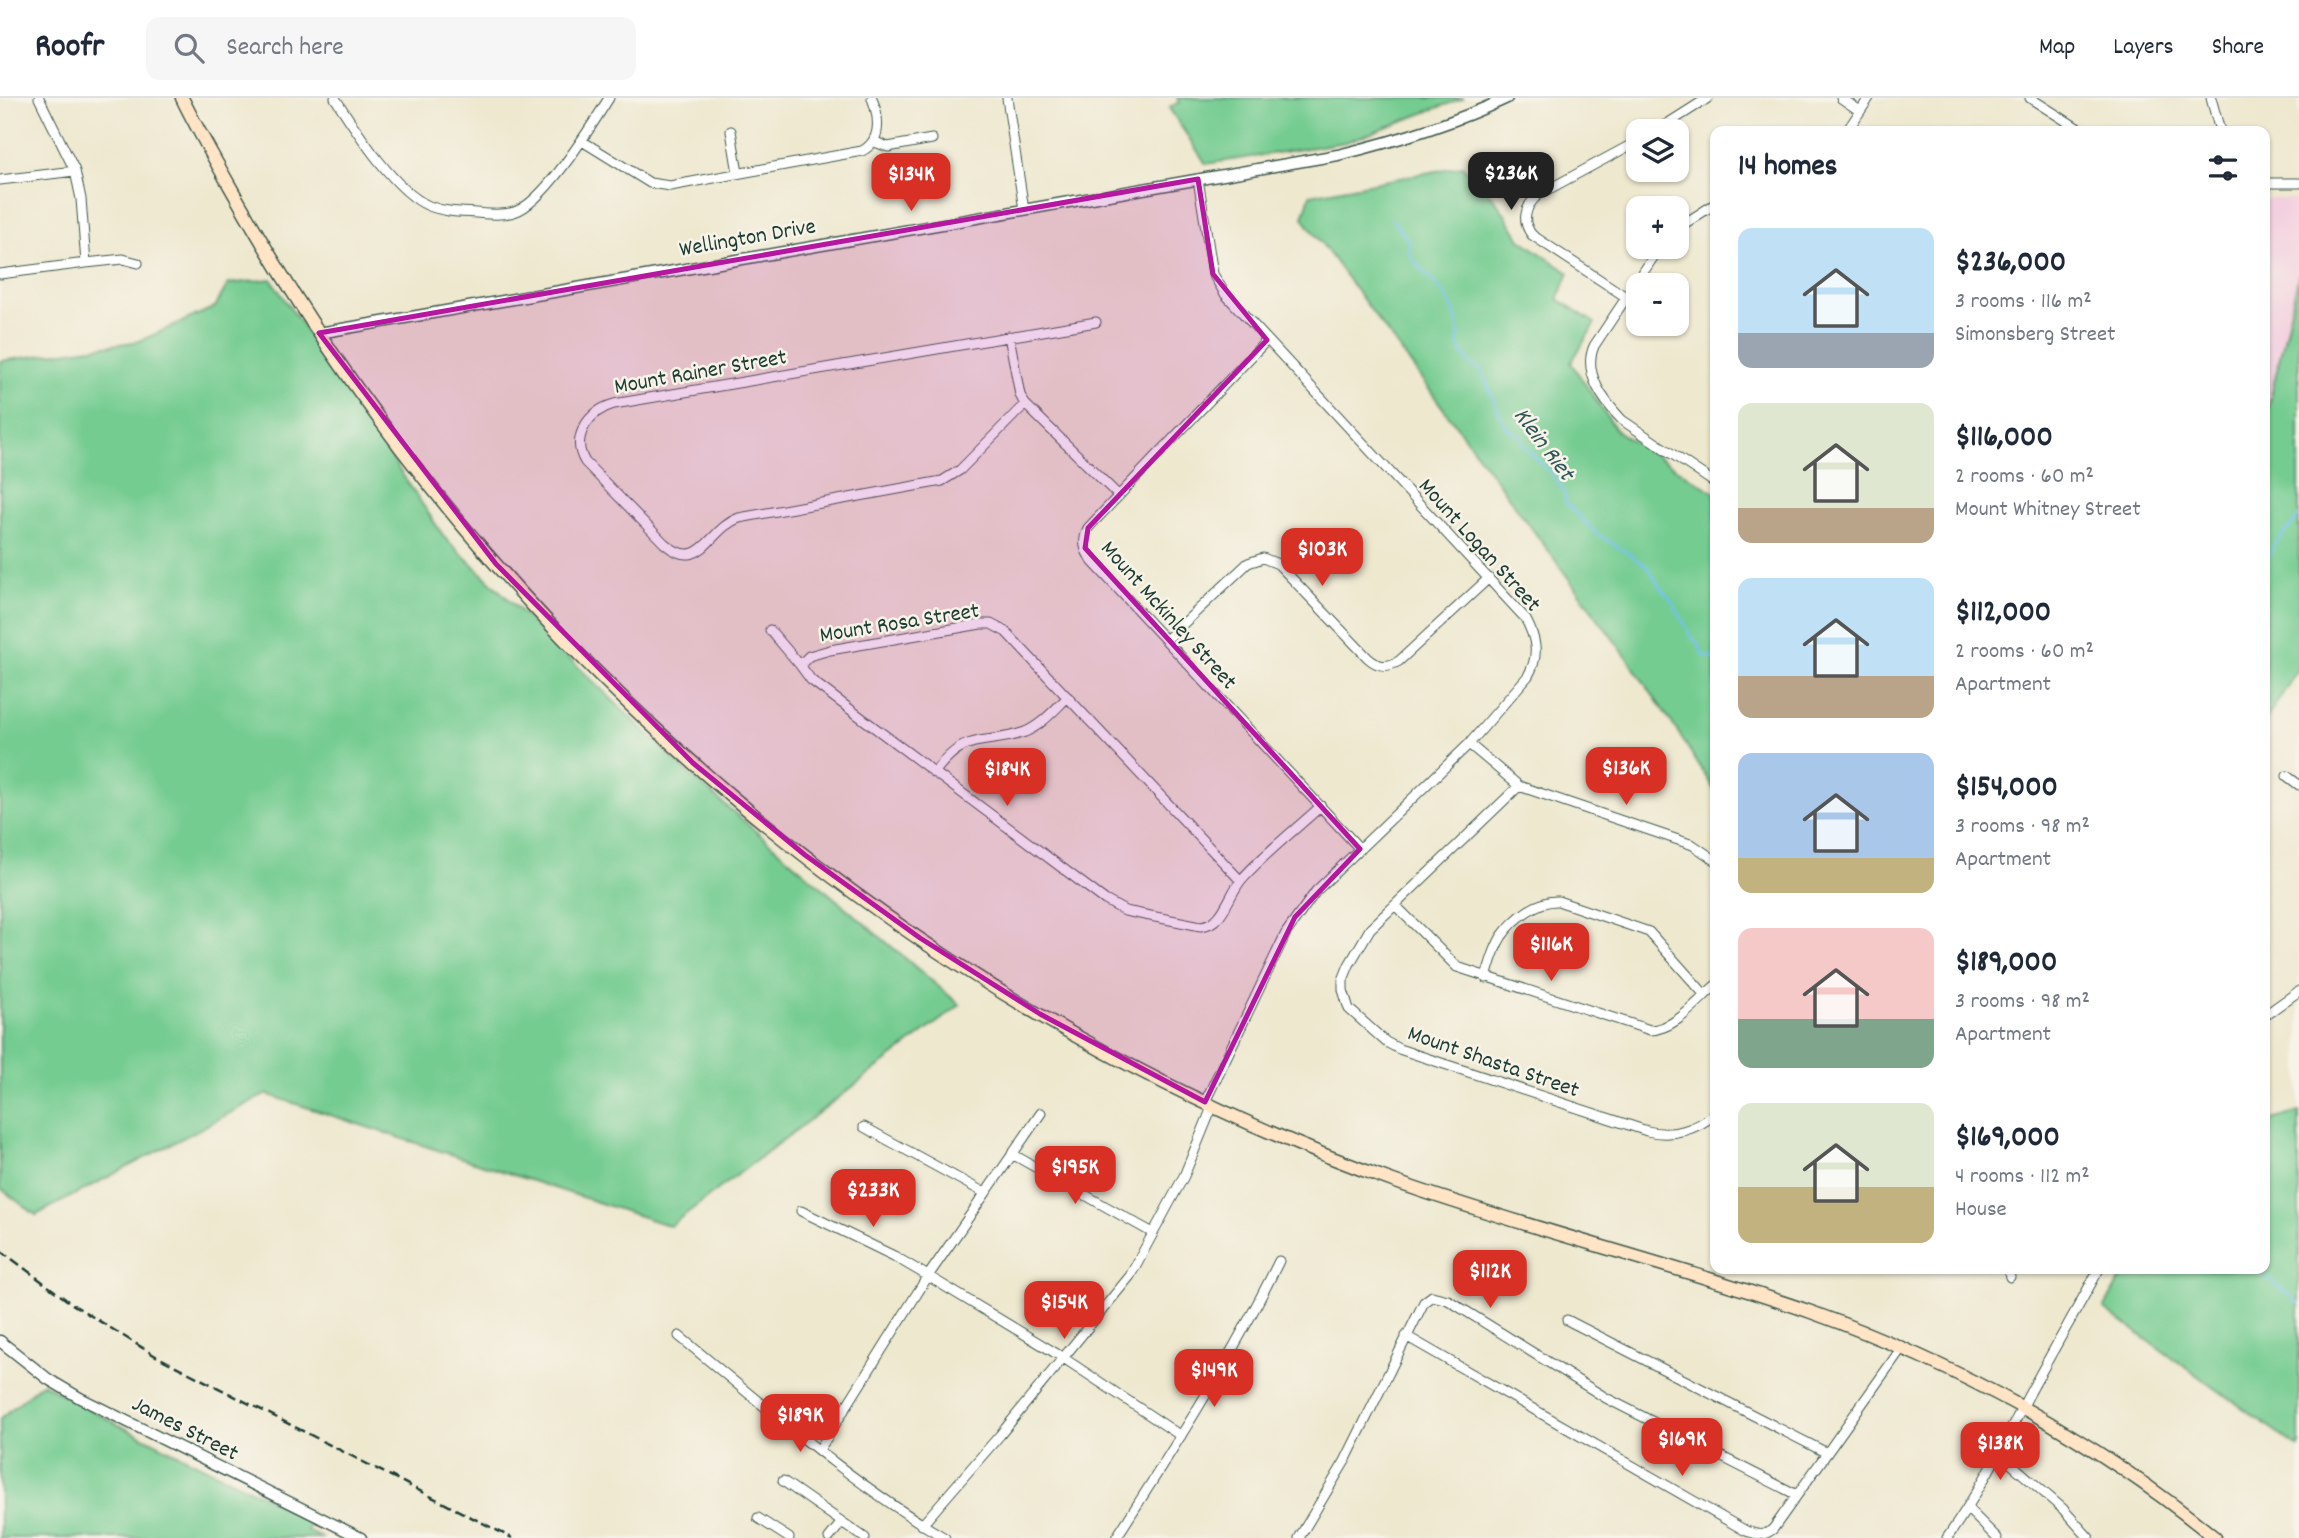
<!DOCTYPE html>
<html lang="en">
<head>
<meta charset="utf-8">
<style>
	:root { --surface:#fff; --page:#f6f6f7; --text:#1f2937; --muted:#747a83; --line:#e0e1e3; --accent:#d93025 }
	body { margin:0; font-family:Dekko,sans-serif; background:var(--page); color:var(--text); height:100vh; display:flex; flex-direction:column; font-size:26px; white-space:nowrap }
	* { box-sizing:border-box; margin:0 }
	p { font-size:23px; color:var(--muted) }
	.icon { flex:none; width:38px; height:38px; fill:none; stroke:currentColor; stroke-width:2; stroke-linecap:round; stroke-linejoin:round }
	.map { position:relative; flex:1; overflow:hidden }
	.panel { position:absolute; left:1710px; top:28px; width:560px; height:1148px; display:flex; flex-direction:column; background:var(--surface); border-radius:14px; box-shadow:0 2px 5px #0004 }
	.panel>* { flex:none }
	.fabs { position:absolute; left:1626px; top:21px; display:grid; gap:14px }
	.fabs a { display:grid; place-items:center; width:63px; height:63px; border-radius:14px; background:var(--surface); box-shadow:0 2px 5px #0004; font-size:35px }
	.price { position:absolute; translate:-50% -60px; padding:0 16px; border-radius:14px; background:var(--accent); color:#fff; font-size:23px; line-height:46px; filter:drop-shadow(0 2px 4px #0008) }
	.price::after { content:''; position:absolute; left:50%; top:42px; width:21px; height:16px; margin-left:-10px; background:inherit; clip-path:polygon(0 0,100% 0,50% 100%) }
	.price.on { background:#222; color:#fff }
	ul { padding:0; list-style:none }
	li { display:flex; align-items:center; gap:21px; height:175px; padding:0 28px }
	li span { display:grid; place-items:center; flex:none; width:196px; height:140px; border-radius:14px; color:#555 }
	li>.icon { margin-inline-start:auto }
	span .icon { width:84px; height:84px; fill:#fffc; stroke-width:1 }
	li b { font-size:30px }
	h2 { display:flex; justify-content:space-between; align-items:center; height:84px; padding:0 28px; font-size:30px }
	header { display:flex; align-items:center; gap:42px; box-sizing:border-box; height:98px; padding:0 35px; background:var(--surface); border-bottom:2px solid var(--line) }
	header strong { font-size:33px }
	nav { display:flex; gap:38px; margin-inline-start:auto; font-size:24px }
	.search { width:490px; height:63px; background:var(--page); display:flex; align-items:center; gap:18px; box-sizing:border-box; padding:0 24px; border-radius:14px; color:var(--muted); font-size:26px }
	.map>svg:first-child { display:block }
	.built { fill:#f3cfdf }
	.green { fill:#75cc91; stroke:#4a8462; stroke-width:2 }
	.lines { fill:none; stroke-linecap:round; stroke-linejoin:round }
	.stream { stroke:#72c1ed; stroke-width:2.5 }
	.minor-casing { stroke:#3e574b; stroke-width:11 }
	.tertiary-casing { stroke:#3e574b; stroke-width:13 }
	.secondary-casing { stroke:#3e574b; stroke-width:15 }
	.minor { stroke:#fff; stroke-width:9 }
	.tertiary { stroke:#fff; stroke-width:10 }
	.secondary { stroke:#ffe4c6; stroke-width:12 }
	.rail { stroke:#1f3d34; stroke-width:2.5; stroke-dasharray:10 5; stroke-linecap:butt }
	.marked { fill:#b5179e; fill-opacity:0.2; stroke:#b5179e; stroke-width:5; stroke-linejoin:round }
	.labels { text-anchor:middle; stroke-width:5; stroke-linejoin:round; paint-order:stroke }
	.street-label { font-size:23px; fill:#1f3d34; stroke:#f7f3e8 }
	.water-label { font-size:24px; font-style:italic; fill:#305759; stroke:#f7f3e8 }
</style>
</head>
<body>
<header>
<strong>Roofr</strong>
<div class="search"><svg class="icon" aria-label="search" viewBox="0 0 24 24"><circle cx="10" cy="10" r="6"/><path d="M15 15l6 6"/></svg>Search here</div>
<nav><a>Map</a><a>Layers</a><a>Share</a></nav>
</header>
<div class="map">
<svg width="2299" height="1440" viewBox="0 0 2299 1440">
	<rect width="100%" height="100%" fill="#f7f3e8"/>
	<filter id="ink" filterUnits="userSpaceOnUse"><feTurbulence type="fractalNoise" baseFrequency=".0143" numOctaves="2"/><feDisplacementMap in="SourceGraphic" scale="14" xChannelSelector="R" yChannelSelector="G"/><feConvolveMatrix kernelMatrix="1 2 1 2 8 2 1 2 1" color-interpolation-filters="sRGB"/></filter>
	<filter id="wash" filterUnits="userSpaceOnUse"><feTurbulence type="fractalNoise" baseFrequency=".00686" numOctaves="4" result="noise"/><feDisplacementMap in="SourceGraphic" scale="28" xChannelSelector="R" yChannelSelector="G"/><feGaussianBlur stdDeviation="1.57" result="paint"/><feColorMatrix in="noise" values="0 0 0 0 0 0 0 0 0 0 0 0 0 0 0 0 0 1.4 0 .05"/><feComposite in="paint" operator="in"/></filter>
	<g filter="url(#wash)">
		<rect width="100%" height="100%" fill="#eee8cf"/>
		<path class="built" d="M2265,101H2299V176L2265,324Z"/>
		<path class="green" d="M1177,0H1464L1346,44L1206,66L1169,10L1179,4Z
			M1462,68L1498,105L1520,141L1569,175L1558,201L1595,225L1571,265L1617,333L1715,395V693L1676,631L1625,557L1303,120L1310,97Z
			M2299,176V570L2265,623V324Z
			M271,181L445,440L690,677L960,907L670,1128L266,996L36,1117L0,1090V263L140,243L215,209L228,186Z
			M2299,1014V1350L2104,1211L2125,1171H2264L2265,1024Z
			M42,1285L117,1326L312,1422L307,1433L323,1440H0V1321Z"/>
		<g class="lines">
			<path class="stream" d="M1392,121L1409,144L1410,159C1433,183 1464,209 1458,247L1470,266L1481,272L1505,328L1521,339L1524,348L1555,379L1564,394L1566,405L1597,436L1628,455L1649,470L1659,488L1672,503L1692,540L1699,546L1702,556L1715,561
				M2264,467L2274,447L2299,419
				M2256,1171L2299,1205"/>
		</g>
	</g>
	<g filter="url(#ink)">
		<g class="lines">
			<g class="minor-casing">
				<path id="minor" d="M335,0C355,31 395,94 429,108C444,114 460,114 476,115C489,116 507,118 519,112C548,98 591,29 609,0
					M1007,0L1024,112
					M1841,0L1860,13
					M2030,0L2082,33
					M2211,0L2220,33
					M731,33L738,75
					M1656,33L1708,0
					M1847,33L1869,0
					M582,43L650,85L670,88L862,53C883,42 879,19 872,0
					M875,44L888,49L932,41
					M1198,81L1213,176L1225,196L1525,520C1536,540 1540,557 1528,578L1469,646L1316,793L1286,835L1205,1004
					M0,82L75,73
					M2264,85H2299
					M1676,131L1715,106
					M1660,149L1594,248C1582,275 1604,303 1622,322L1715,385
					M86,165L123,161L138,165
					M0,176L86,165L81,101L75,73L39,0
					M1626,199L1532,137C1521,123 1525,108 1538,97L1638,43
					M1009,238L1020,297L1025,306L1119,398
					M1267,242L1088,430C1082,444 1084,452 1093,464L1360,751
					M1025,306L960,372L942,383L739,420C708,431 701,477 664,445L585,364C570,339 589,313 614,306L1096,224
					M770,532L800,567
					M1166,542L1248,465L1263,460L1278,466L1368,560C1378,569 1387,570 1399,563L1489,480
					M1469,646L1519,688L1370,831L1349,867L1343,882V892L1349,911L1386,944L1399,951L1647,1033C1672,1039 1696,1032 1715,1016
					M934,675C967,631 982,649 1025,634C1042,627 1055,611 1068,599
					M2287,678L2299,687
					M1519,688L1693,747L1715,762
					M1240,782L1006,534L991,526H981L830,552L809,558L800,567L811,582L1105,802L1125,813L1201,828C1224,826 1228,797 1242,781C1265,755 1295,732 1321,708
					M1395,807L1457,869L1650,932C1676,931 1696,904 1715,888
					M1486,880C1490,866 1494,850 1502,838C1514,821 1537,802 1558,803L1649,834L1705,897
					M2264,918L2299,893
					M864,1029L985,1095
					M1012,1056L1153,1135
					M801,1113L894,1158L928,1178L1062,1259L1181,1338
					M2008,1171L2010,1179
					M1567,1222L1827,1355
					M679,1238C765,1308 849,1384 945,1440
					M1406,1238L1746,1433C1758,1437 1763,1439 1773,1431L1901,1251
					M819,1352L928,1178L1041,1015
					M2000,1356L2063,1411L2089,1440
					M783,1383L865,1440
					M1968,1411L1997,1440
					M758,1420L789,1440
					M922,1427L1000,1337L1130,1178L1184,1078L1213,1007
					M829,1440L842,1424
					M1116,1440C1174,1350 1232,1259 1279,1163
					M1299,1440L1345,1363L1424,1204L1432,1198L1448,1202L1606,1300L1797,1397
					M1947,1440C1977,1398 1999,1354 2023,1308C2047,1262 2074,1217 2099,1171"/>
			</g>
			<g class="tertiary-casing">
				<path id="tertiary" d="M319,235L1338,57C1396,43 1452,26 1507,0
					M0,1243L48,1281L80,1300L361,1440"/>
			</g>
			<g class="secondary-casing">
				<path id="secondary" d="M182,0C201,39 223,76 244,113C496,556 912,910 1393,1083C1531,1132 1674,1166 1811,1214C1956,1266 2096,1342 2215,1440"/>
			</g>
			<use href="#minor" class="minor"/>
			<use href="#tertiary" class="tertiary"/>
			<use href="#secondary" class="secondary"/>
			<path class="rail" d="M0,1152L72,1206L154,1257L512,1440"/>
		</g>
	</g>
	<path class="marked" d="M1198,81L1213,176L1267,242L1088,430L1085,450L1360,751L1295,819L1205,1004L1040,916L920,840L805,757L693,665L496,466L319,235Z"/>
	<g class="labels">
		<g class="street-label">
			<text transform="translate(747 138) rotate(-10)" y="8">Wellington Drive</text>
			<text transform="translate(700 272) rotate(-10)" y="8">Mount Rainer Street</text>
			<text transform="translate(1481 446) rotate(48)" y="8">Mount Logan Street</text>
			<text transform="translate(1170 516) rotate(48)" y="8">Mount Mckinley Street</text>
			<text transform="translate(899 523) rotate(-9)" y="8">Mount Rosa Street</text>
			<text transform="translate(1494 962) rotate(19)" y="8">Mount Shasta Street</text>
			<text transform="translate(186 1329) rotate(27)" y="8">James Street</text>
		</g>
		<g class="water-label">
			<text transform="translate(1545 345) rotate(53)" y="8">Klein Riet</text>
		</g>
	</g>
</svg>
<div class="fabs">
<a><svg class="icon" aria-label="layers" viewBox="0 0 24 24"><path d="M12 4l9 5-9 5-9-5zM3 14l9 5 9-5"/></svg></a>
<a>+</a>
<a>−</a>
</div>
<b class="price on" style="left:1511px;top:114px">$236K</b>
<b class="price" style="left:911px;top:115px">$134K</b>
<b class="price" style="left:1322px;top:490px">$103K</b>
<b class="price" style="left:1626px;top:709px">$136K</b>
<b class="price" style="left:1007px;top:710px">$184K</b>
<b class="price" style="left:1551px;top:885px">$116K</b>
<b class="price" style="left:1075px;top:1108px">$195K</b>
<b class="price" style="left:873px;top:1131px">$233K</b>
<b class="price" style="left:1490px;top:1212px">$112K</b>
<b class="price" style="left:1064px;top:1243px">$154K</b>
<b class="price" style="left:1214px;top:1311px">$149K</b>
<b class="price" style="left:800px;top:1356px">$189K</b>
<b class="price" style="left:1682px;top:1380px">$169K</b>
<b class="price" style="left:2000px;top:1384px">$138K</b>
<section class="panel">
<h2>14 homes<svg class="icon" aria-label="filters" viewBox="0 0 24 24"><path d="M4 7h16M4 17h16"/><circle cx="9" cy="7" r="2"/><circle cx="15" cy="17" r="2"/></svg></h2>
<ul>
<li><span style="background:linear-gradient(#bfe0f5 75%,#9aa5b1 0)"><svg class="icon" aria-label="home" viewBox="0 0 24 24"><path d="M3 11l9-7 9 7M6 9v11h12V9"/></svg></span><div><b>$236,000</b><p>3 rooms · 116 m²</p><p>Simonsberg Street</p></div></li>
<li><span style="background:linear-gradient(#dfe7d0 75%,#b9a48a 0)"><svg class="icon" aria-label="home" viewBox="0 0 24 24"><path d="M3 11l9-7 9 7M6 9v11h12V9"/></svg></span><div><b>$116,000</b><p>2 rooms · 60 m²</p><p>Mount Whitney Street</p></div></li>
<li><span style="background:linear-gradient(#bfe0f5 70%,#b9a48a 0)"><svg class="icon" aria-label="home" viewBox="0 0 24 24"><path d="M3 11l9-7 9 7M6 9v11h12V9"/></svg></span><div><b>$112,000</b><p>2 rooms · 60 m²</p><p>Apartment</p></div></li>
<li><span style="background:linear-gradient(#a9c7e8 75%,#c2b280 0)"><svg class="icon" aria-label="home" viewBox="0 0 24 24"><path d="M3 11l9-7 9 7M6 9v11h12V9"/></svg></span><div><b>$154,000</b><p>3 rooms · 98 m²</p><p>Apartment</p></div></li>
<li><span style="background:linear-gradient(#f6c9c9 65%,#7fa58c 0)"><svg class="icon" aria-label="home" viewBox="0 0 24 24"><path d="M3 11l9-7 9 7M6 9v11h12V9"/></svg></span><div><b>$189,000</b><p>3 rooms · 98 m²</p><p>Apartment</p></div></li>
<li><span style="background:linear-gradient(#dfe7d0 60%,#c2b280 0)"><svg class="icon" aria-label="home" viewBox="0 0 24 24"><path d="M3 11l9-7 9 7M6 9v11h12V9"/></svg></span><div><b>$169,000</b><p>4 rooms · 112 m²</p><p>House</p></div></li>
</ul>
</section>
</div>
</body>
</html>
